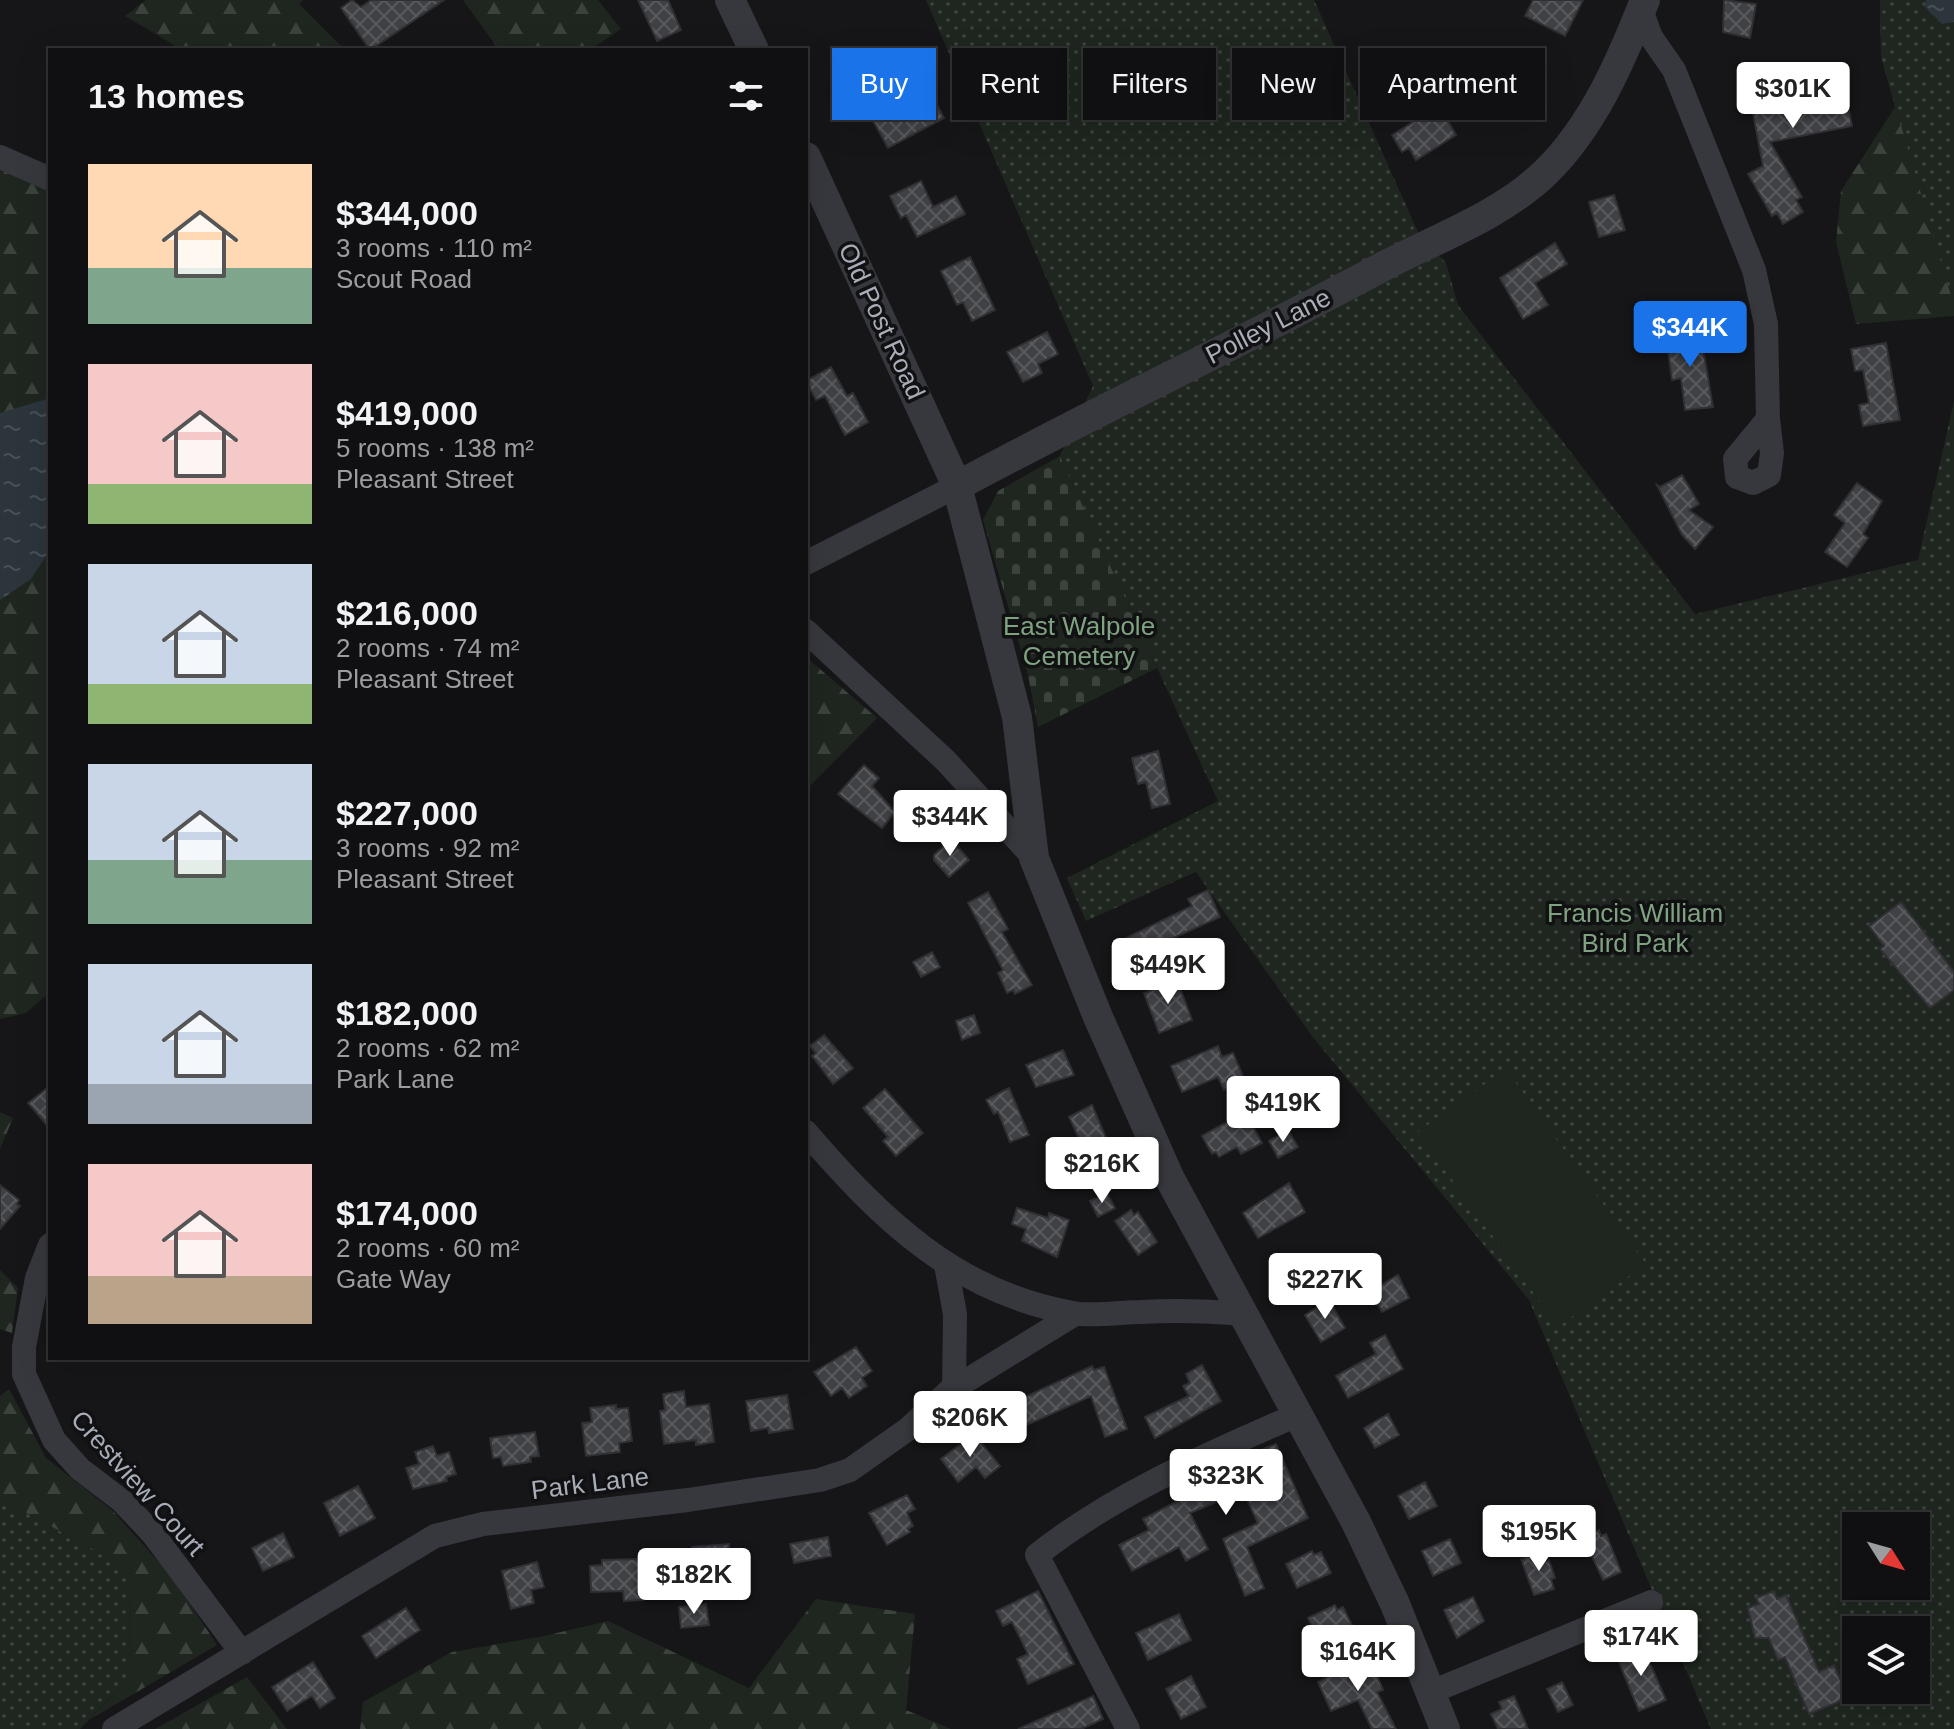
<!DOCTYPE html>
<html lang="en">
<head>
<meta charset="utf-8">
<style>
	:root { --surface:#101012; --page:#19191b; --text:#f1f3f6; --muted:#9c9d9f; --line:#303032; --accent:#1a73e8 }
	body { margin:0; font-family:Helvetica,sans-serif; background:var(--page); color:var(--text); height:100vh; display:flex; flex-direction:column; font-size:30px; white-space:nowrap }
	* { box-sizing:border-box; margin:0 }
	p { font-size:26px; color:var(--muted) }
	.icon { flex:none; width:44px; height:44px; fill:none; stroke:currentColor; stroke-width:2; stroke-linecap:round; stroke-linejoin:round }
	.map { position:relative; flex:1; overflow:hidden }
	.drawer { position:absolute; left:48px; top:48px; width:760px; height:1312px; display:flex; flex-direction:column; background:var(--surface); border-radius:0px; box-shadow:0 8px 32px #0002,0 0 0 2px var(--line) }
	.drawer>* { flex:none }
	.banner { position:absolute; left:832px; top:48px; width:760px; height:72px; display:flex; gap:16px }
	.needle { width:52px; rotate:127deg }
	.tools { position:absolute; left:1842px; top:1512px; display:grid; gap:16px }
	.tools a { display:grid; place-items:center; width:88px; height:88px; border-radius:0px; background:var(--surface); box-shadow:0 8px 32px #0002,0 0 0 2px var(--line); font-size:40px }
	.price { position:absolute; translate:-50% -68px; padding:0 18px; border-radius:8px; background:#fff; color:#222; font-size:26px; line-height:52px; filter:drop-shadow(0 2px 4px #0008) }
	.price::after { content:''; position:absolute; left:50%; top:48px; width:24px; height:18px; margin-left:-12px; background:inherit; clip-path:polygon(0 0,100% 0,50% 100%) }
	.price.current { background:var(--accent); color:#fff }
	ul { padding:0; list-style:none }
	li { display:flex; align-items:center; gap:24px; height:200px; padding:0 40px }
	li span { display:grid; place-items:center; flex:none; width:224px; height:160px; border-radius:0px; color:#555 }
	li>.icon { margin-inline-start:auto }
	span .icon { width:96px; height:96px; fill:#fffc; stroke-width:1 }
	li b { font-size:34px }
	h2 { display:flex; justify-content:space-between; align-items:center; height:96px; padding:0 40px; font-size:34px }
	.pill { padding:0 28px; border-radius:0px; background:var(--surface); box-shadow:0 8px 32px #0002,0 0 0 2px var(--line); font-size:28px; line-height:72px }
	.pill.current { background:var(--accent); color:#fff }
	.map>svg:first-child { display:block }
	.forest { fill:url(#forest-firs) }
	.cemetery { fill:url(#cemetery-stones) }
	.park { fill:url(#park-dots); fill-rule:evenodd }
	.pitch { fill:#1e261f }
	.water { fill:url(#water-ripples) }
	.building { fill:url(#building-cross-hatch); stroke:#303034; stroke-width:2 }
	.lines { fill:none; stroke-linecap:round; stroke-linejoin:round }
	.minor { stroke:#37383d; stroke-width:24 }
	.tertiary { stroke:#37383d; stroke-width:30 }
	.labels { text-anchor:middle; stroke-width:7; stroke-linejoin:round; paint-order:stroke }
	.street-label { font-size:26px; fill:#a8adb8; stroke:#111113 }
	.park-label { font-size:26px; fill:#7fa381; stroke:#111113 }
</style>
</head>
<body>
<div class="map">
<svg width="1954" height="1729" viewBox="0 0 1954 1729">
	<defs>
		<pattern id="forest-firs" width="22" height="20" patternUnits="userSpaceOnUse" patternTransform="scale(2)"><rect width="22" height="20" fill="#1e261f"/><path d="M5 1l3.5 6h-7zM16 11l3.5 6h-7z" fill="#3c433d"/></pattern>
		<pattern id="cemetery-stones" width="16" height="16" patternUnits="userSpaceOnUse" patternTransform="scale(2)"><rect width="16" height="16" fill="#1e261f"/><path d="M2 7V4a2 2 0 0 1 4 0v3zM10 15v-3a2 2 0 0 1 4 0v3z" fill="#3c433d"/></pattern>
		<pattern id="park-dots" width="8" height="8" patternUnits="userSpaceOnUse" patternTransform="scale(2)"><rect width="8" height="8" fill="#1e261f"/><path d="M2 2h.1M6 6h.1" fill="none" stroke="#3c433d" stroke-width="1.8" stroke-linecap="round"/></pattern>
		<pattern id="water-ripples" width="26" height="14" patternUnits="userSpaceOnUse" patternTransform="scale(2)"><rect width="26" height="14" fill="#2c353c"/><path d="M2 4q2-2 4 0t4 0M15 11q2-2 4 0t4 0" fill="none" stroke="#485056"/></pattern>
		<pattern id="building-cross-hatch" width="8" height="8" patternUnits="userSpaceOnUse" patternTransform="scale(2)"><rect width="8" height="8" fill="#404145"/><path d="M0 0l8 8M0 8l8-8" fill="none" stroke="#595a5e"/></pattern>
	</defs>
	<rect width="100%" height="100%" fill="#161618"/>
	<path class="forest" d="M146,0H303L299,4L345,50H182L125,16Z
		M463,0H598L621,29L590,50H499Z
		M1880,0H1954V316L1856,324L1836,242L1841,191L1895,107L1881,57Z
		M0,170L50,191V992L26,1013L0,1019Z
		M806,657L877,718L806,790Z
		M0,1112L13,1118L0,1149Z
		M0,1270L18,1288L12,1333L0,1329Z
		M9,1389L46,1458L113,1511L172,1577L217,1645L89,1720L129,1678L130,1569L0,1499V1396Z
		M816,1599L915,1614L906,1710L951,1729H360L363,1702L452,1652L544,1636L608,1621L749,1688Z
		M247,1677L287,1729H155Z"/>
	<path class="cemetery" d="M1060,456L1157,668L1038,727L1028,675L983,520L998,491Z"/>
	<path class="park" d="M926,0H1314L1418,232L1446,263L1458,305L1695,614L1918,560L1954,401V1729H1711L1529,1300L1312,1036L1196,872L1086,921L1067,878L1218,801L1060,456L1093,386ZM1856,1526H1916V1586H1856ZM1856,1630H1916V1690H1856Z
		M1880,0H1954V306L1881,57Z
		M0,1499L130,1569L129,1678L80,1729H0Z"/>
	<path class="pitch" d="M1506,1069L1646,1264L1558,1327L1418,1132Z"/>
	<path class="water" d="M1926,0H1954V22L1942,24L1925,7Z
		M50,398V550L31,579L0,600V413Z"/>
	<path class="building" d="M352,0L361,7L371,0H444L370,50L341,8Z
		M638,0H668L681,30L657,41Z
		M1533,0H1583L1565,36L1525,16Z
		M1724,0L1756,4L1750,38L1723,32Z
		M1841,70L1852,126L1770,142L1802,197L1796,200L1803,212L1783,224L1777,213L1772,216L1748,174L1763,166L1748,87Z
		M886,88L904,122L937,105L944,118L888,148L862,101Z
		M1439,106L1456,135L1416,160L1409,148L1402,152L1392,135Z
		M921,181L933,207L956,196L965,214L917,237L906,215L901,218L890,196Z
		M1614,195L1625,230L1599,237L1589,202Z
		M1555,243L1567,264L1535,283L1548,305L1523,319L1500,278Z
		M970,257L995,310L972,321L963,302L957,305L941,271Z
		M1700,331L1713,407L1685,410L1681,378L1672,380L1666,335Z
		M1047,332L1058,354L1038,364L1042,373L1023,382L1007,352Z
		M1886,343L1900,420L1863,426L1859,405L1869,403L1863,370L1855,371L1851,349Z
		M831,367L847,396L853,393L868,422L845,435L825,396L816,400L806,381Z
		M1682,475L1699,504L1689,510L1713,527L1695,549L1682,535L1657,485L1660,487Z
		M1857,483L1882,501L1863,534L1868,538L1847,567L1825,552L1845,523L1834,515Z
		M1158,751L1170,804L1152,808L1146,782L1138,784L1132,758Z
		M864,765L879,778L872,786L895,812L882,828L838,794Z
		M951,839L969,860L949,877L934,860V855Z
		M1208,890L1220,917L1173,938L1177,946L1133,965L1122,940L1192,906L1188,899Z
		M988,892L1008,929L1002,932L1032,985L1015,994L1013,990L1007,993L998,973L1003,970L968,903Z
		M1901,902L1954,972V990L1930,1008L1880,949L1884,946L1869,926Z
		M932,952L940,967L921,977L913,962Z
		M1177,980L1192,1020L1159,1033L1144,993Z
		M974,1015L980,1033L962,1040L956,1021Z
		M824,1035L853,1068L833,1084L812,1056L816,1053L810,1046Z
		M1218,1046L1222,1057L1233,1053L1245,1081L1224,1090L1218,1077L1182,1092L1171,1066Z
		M1063,1050L1074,1075L1036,1087L1026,1065Z
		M50,1086V1129L28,1103Z
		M1009,1088L1029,1135L1010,1142L998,1112L994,1114L986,1100Z
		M885,1089L923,1133L896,1156L883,1141L888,1137L863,1108Z
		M1092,1105L1110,1147L1088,1158L1069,1117Z
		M1245,1112L1262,1143L1241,1154L1237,1147L1219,1157L1216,1152L1212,1154L1202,1136Z
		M1288,1130L1298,1147L1278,1158L1269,1141Z
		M1289,1183L1305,1212L1258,1238L1243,1213Z
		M0,1185L19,1200L17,1204L20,1206L0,1229Z
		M1107,1193L1115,1208L1098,1217L1090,1201Z
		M1017,1208L1048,1218L1049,1213L1069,1220L1057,1257L1022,1241L1026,1229L1012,1224Z
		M1131,1210L1134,1215L1138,1212L1157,1242L1138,1255L1115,1221Z
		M1398,1275L1409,1298L1382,1312L1371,1291Z
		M1329,1300L1345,1328L1321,1342L1305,1315Z
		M1385,1335L1403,1369L1348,1398L1336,1376L1376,1354L1370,1343Z
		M856,1347L872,1371L862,1378L867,1386L849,1398L842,1388L831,1396L814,1372Z
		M1202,1365L1221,1401L1155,1438L1145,1417L1189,1396L1183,1386L1190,1383L1186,1374Z
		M1092,1366L1094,1370L1104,1367L1127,1429L1105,1437L1091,1396L1020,1428L1010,1404Z
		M684,1391L686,1407L709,1404L714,1442L696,1445V1440L664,1444L660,1411L665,1410L663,1394Z
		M787,1395L793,1429L769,1433L768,1428L751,1431L746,1401Z
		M616,1405V1409L628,1408L632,1441L619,1443L620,1452L586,1456L582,1423L592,1422L590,1408Z
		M1388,1414L1399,1435L1375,1448L1364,1428Z
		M535,1432L539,1456L530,1457L531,1462L503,1466L501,1457L493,1458L490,1438Z
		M974,1434L1000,1466L985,1478L976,1467L958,1482L941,1459Z
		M1276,1444L1308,1518L1247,1547L1264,1588L1245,1596L1223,1539L1258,1523L1243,1491L1190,1513L1208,1549L1186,1561L1179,1547L1132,1571L1119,1545L1149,1530L1143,1519L1239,1470L1235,1461Z
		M433,1446L437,1456L449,1452L456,1474L446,1477L447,1481L413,1489L406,1468L419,1464L415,1452Z
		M1425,1482L1437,1506L1409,1519L1398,1496Z
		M358,1486L375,1518L340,1536L324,1503Z
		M907,1495L915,1509L907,1513L913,1526L908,1529L910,1532L887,1545L869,1513Z
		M1599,1530L1601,1536L1606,1534L1621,1572L1603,1580L1583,1537Z
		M283,1533L294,1557L263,1571L252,1548Z
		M828,1537L831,1556L794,1563L790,1544Z
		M1450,1539L1461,1563L1433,1576L1422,1551Z
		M729,1544L731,1571L694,1574L692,1547Z
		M1312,1551L1314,1555L1321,1552L1331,1573L1297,1588L1286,1564Z
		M1540,1552L1543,1562L1549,1560L1555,1578L1551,1579L1554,1589L1534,1595L1521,1559Z
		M641,1559L643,1600L624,1601L623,1591L591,1592L590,1566L602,1565V1560Z
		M537,1562L544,1587L531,1590L534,1603L511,1609L502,1571Z
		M1038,1591L1074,1664L1028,1684L1017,1659L1028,1654L1012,1622L1003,1626L996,1611Z
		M1774,1591L1777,1599L1786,1595L1819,1672L1834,1665L1848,1698L1809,1714L1785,1657L1778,1660L1769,1638H1755L1748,1608L1759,1604L1756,1598Z
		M1473,1597L1484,1621L1457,1638L1444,1610Z
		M706,1604L709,1625L681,1628L679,1607Z
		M1335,1605L1337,1610L1343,1607L1352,1625L1319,1641L1308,1618Z
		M406,1608L420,1630L376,1658L362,1636Z
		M1179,1614L1191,1640L1148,1660L1136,1633Z
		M1642,1645L1666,1700L1639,1711L1616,1655Z
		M1371,1660L1383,1690L1377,1692L1396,1729H1372L1358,1700L1331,1711L1318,1682L1350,1664L1352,1668Z
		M313,1662L335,1698L320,1708L312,1696L287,1711L272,1687Z
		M1191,1676L1206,1707L1181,1719L1166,1689Z
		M1562,1682L1573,1705L1558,1712L1547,1689Z
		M1093,1696L1103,1719L1081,1729H1018Z
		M1514,1696L1528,1729H1498L1491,1714L1502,1709L1499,1702Z"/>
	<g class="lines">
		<path class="minor" d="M1641,10L1651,37L1674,70L1754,270L1766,324L1768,419L1735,459L1737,477L1753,483L1769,475L1772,453L1768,419
			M0,157L50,179
			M806,563L957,486
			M806,631L946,761L1034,858
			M806,1132C880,1218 956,1293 1073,1313C1094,1317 1119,1312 1141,1312C1176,1310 1209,1311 1244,1314
			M50,1245L37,1278L24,1347V1374L54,1440L80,1469L122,1501L153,1534L242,1653
			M946,1265L955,1314L954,1388
			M1431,1692L1651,1602
			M114,1729L435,1536L483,1524L688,1500L820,1480L850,1470L908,1429L948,1392L1075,1314
			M1128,1729L1037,1555C1115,1493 1208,1454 1299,1414"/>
		<path class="tertiary" d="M730,0L754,50
			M806,157L957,486L1017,717L1034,858L1098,1017L1170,1179L1356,1522L1395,1604L1445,1729
			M957,486C1098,410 1243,342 1384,266C1437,238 1502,215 1546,172C1593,126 1621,61 1645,0"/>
	</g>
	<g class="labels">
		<g class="street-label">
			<text transform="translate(882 321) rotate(65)" y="9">Old Post Road</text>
			<text transform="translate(1268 326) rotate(-27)" y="9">Polley Lane</text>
			<text transform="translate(138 1483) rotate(48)" y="9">Crestview Court</text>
			<text transform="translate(590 1483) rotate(-7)" y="9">Park Lane</text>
		</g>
		<g class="park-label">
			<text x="1079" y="635">East Walpole<tspan x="1079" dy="30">Cemetery</tspan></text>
			<text x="1635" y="922">Francis William<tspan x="1635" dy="30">Bird Park</tspan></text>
		</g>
	</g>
</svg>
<div class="tools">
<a><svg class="needle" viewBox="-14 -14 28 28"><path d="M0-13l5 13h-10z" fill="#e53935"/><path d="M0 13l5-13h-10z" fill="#9c9d9f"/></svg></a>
<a><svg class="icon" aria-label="layers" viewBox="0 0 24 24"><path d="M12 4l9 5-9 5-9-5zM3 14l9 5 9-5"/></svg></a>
</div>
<b class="price" style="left:1793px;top:130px">$301K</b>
<b class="price current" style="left:1690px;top:369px">$344K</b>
<b class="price" style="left:950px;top:858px">$344K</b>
<b class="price" style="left:1168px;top:1006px">$449K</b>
<b class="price" style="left:1283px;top:1144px">$419K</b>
<b class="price" style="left:1102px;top:1205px">$216K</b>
<b class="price" style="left:1325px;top:1321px">$227K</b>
<b class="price" style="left:970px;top:1459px">$206K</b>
<b class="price" style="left:1226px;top:1517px">$323K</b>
<b class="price" style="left:1539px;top:1573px">$195K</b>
<b class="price" style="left:694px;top:1616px">$182K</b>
<b class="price" style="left:1641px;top:1678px">$174K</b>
<b class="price" style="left:1358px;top:1693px">$164K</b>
<div class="banner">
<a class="pill current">Buy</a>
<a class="pill">Rent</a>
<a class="pill">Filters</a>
<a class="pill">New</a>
<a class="pill">Apartment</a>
</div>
<section class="drawer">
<h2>13 homes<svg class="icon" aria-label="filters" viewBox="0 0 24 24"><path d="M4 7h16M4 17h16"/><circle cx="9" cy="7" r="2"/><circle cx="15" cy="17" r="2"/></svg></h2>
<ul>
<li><span style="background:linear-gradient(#ffd9b3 65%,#7fa58c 0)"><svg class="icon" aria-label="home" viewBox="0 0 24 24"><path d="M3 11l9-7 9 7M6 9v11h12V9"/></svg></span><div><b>$344,000</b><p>3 rooms · 110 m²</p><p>Scout Road</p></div></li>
<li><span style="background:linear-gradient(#f6c9c9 75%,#8fb573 0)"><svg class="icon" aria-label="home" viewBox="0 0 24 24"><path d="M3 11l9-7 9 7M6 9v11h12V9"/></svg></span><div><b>$419,000</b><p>5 rooms · 138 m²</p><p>Pleasant Street</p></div></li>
<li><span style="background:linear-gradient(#c9d6e8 75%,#8fb573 0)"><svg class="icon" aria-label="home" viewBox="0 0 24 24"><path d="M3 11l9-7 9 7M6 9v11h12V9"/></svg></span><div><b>$216,000</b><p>2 rooms · 74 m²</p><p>Pleasant Street</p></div></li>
<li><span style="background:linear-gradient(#c9d6e8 60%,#7fa58c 0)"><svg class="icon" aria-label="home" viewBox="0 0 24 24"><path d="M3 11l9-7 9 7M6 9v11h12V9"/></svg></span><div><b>$227,000</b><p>3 rooms · 92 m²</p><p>Pleasant Street</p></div></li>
<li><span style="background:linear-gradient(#c9d6e8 75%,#9aa5b1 0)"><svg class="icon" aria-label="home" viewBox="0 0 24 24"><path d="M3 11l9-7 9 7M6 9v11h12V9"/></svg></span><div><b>$182,000</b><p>2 rooms · 62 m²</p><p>Park Lane</p></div></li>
<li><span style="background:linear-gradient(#f6c9c9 70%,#b9a48a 0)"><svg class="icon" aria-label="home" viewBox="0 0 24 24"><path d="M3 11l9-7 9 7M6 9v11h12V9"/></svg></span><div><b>$174,000</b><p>2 rooms · 60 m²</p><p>Gate Way</p></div></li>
</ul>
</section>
</div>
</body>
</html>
